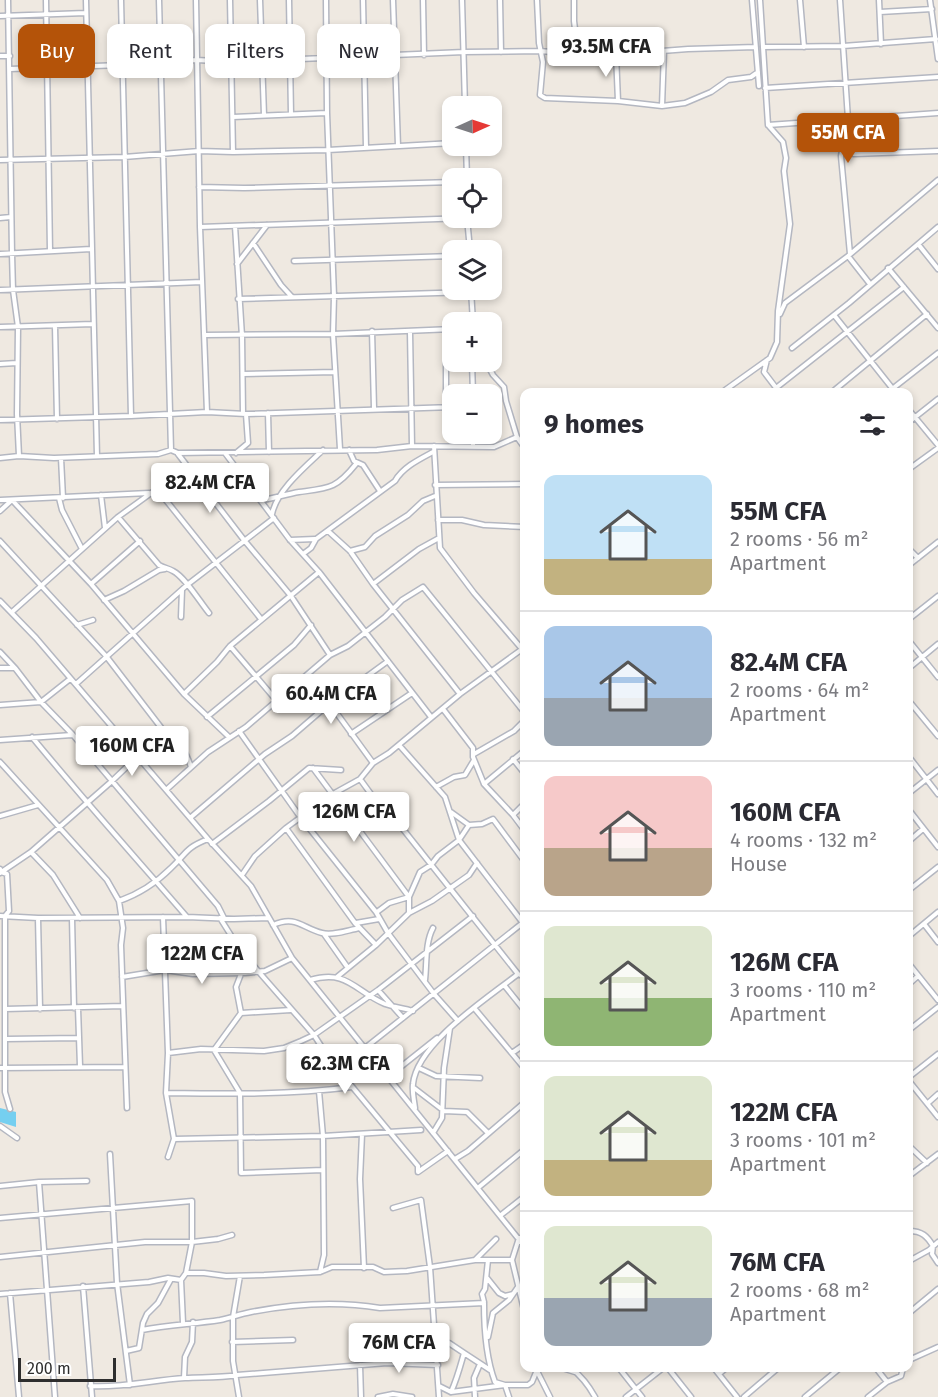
<!DOCTYPE html>
<html lang="en">
<head>
<meta charset="utf-8">
<style>
	:root { --surface:#fff; --page:#f2f2f3; --text:#2b2b33; --muted:#7c7c81; --line:#e1e1e2; --accent:#b45309 }
	body { margin:0; font-family:"Fira Sans",sans-serif; background:var(--page); color:var(--text); height:100vh; display:flex; flex-direction:column; font-size:22px; white-space:nowrap }
	* { box-sizing:border-box; margin:0 }
	p { font-size:20px; color:var(--muted) }
	.icon { flex:none; width:33px; height:33px; fill:none; stroke:currentColor; stroke-width:2; stroke-linecap:round; stroke-linejoin:round }
	.map { position:relative; flex:1; overflow:hidden }
	.panel { position:absolute; left:520px; top:388px; width:393px; height:984px; display:flex; flex-direction:column; background:var(--surface); border-radius:12px; box-shadow:0 3px 9px #0003 }
	.panel>* { flex:none }
	.guide { position:absolute; left:18px; top:24px; width:412px; height:54px; display:flex; gap:12px }
	.needle { width:39px; rotate:87deg }
	.controls { position:absolute; left:442px; top:96px; display:grid; gap:12px }
	.controls a { display:grid; place-items:center; width:60px; height:60px; border-radius:12px; background:var(--surface); box-shadow:0 3px 9px #0003; font-size:30px }
	.scale { position:absolute; left:18px; bottom:15px; width:98px; box-sizing:border-box; padding-left:6px; border:3px solid #2e2e2e; border-top:0; font-size:16px; line-height:21px; white-space:nowrap; color:#2e2e2e; -webkit-text-stroke:4px #fff; paint-order:stroke }
	.price { position:absolute; translate:-50% -51px; padding:0 14px; border-radius:6px; background:#fff; color:#222; font-size:20px; line-height:39px; filter:drop-shadow(0 2px 3px #0008) }
	.price::after { content:''; position:absolute; left:50%; top:36px; width:18px; height:14px; margin-left:-9px; background:inherit; clip-path:polygon(0 0,100% 0,50% 100%) }
	.price.active { background:var(--accent); color:#fff }
	ul { padding:0; list-style:none }
	li { display:flex; align-items:center; gap:18px; height:150px; padding:0 24px }
	li+li { border-top:2px solid var(--line) }
	li span { display:grid; place-items:center; flex:none; width:168px; height:120px; border-radius:12px; color:#555 }
	li>.icon { margin-inline-start:auto }
	span .icon { width:72px; height:72px; fill:#fffc; stroke-width:1 }
	li b { font-size:26px }
	h2 { display:flex; justify-content:space-between; align-items:center; height:72px; padding:0 24px; font-size:26px }
	.pill { padding:0 21px; border-radius:12px; background:var(--surface); box-shadow:0 3px 9px #0003; font-size:21px; line-height:54px }
	.pill.active { background:var(--accent); color:#fff }
	.map>svg:first-child { display:block }
	.water { fill:#75cff0 }
	.lines { fill:none; stroke-linecap:round; stroke-linejoin:round }
	.minor-casing { stroke:#b4b7c1; stroke-width:7 }
	.minor { stroke:#fff; stroke-width:4 }
</style>
</head>
<body>
<div class="map">
<svg width="938" height="1397" viewBox="0 0 938 1397">
	<rect width="100%" height="100%" fill="#efe9e1"/>
	<path class="water" d="M0,1108L16,1112V1127L0,1122Z"/>
	<g class="lines">
		<g class="minor-casing">
			<path id="minor" d="M8,0L12,254L13,290L18,327L17,414L19,456
				M46,0L50,251
				M86,0L97,456
				M121,0L131,416
				M159,0L171,450
				M196,0L200,227L207,412
				M230,0L233,152
				M260,0L264,115
				M289,0L291,114
				M326,0L327,113L334,296L333,334L340,449
				M363,0L366,148
				M393,0L398,146
				M423,0L424,55
				M462,0L465,106
				M500,0L501,52
				M537,0L539,43L543,62L540,95L545,98L618,101L662,106L685,103L711,92L728,80L751,77L758,72
				M574,0V21L578,53
				M752,0L759,86
				M800,0L804,47
				M840,0L848,119L841,156L850,254
				M879,0L881,44
				M930,0L938,59
				M880,12L932,9
				M0,16L86,13
				M763,47L843,46L936,39
				M616,54L618,101
				M0,56H10
				M10,69L122,65L197,60L232,62L464,52L540,51L597,56L688,49L756,47
				M765,88L938,77
				M662,106L664,51
				M233,117L327,113
				M830,121C846,133 839,150 854,154L938,151
				M768,125L938,113
				M466,146L467,178
				M0,160L124,157L199,151L233,152L328,150L453,143
				M199,187L244,188L453,182
				M0,218L11,217
				M467,218L470,250
				M235,226L242,336L243,414
				M200,227L467,218
				M253,243L281,285L292,297
				M918,244L938,269
				M0,254L91,249
				M848,256L870,284
				M294,261L453,256
				M237,264L267,225
				M888,268L938,328
				M0,290L202,282
				M471,290L473,322
				M238,299L471,292
				M780,314L785,303L848,256L938,180
				M834,315L896,393
				M55,326L57,419
				M0,327L93,324
				M372,331L374,408
				M410,332L412,446
				M205,335L333,334L453,329
				M792,348L849,303L938,227
				M767,360L764,372L780,393
				M472,362L473,394
				M486,362L493,375L504,387L506,401L517,437L524,447L525,458
				M0,364L17,363
				M243,374L335,372
				M776,388L904,287
				M721,393L770,358L777,342L778,311L790,224L784,171L786,158L783,142L768,125L760,0
				M831,393L927,314
				M887,393L938,353
				M446,407V330
				M909,410L938,445
				M268,413L269,452
				M0,420L131,416L207,412L246,414L453,407
				M909,422L938,399
				M473,434V446
				M434,446L440,548L474,593L522,649
				M349,450L354,461L363,465L380,491
				M225,453L290,540L319,572L431,717
				M236,453L248,443L246,414
				M178,454L244,540L291,596L330,655
				M0,458L19,456L54,458L158,454L171,450L178,453L377,450L412,446L494,447L517,437
				M61,458L63,498
				M909,469L938,448
				M435,485L525,484
				M157,489L261,619
				M101,495L105,528
				M59,498L62,510L82,549
				M0,500L149,493
				M262,500C275,498 287,494 299,492C329,488 336,489 356,464
				M0,511L12,500L91,584L184,694L229,737
				M272,514C277,490 305,467 323,450
				M118,517L159,565C164,568 168,568 173,571C185,577 200,602 209,613
				M438,520H462L484,525L525,527
				M328,531L350,551L373,584L460,694
				M290,540L315,539
				M0,541L106,656L166,734C180,742 186,752 191,767
				M909,549L918,558
				M350,551L365,547L375,536L408,515L423,501L435,496
				M303,554L311,548L316,539L395,481C403,467 420,459 433,452
				M909,565L938,542
				M91,584L140,541
				M373,584L419,549L439,538
				M104,600L124,591L159,570L165,569
				M0,601L36,638L208,839L251,886L292,958L525,1247
				M12,612L118,517L187,467
				M181,617L182,590
				M909,619L938,596
				M77,625L93,620
				M909,641L938,677
				M230,646L276,700
				M0,652L15,668L41,702L73,735L112,781L137,757
				M0,668H14
				M909,668L938,644
				M309,675L373,763
				M76,684L187,585L274,518
				M184,694L217,662L230,646L319,572
				M909,701L938,736
				M0,705L41,702L70,679
				M520,707L525,703
				M443,709L473,748V757L484,784L513,815L525,831
				M207,717L294,645L311,625
				M239,731L301,818L376,912L388,933L434,994L458,1021
				M351,734L412,693
				M32,737C82,798 135,857 187,917
				M0,740L72,735
				M399,745L445,797L459,840L523,923
				M474,754L514,731L525,720
				M909,757L938,794
				M513,759L525,774
				M0,762L107,880L119,901L123,928L121,945L127,1108
				M313,768L409,897V912
				M360,779L376,801L387,809L518,974L525,977
				M484,784L525,750
				M436,787L454,777L465,775L474,760
				M166,790L208,752L246,727L330,655L348,646L385,617L402,600L423,587L525,713
				M909,793L938,770
				M909,810L938,847
				M513,815L525,803
				M0,816L38,805
				M190,818L265,754L292,736L329,704L388,661
				M469,825L482,824L493,819L525,862
				M286,828L355,923L376,945
				M909,841L923,829
				M212,844L269,801L309,768L341,770
				M31,852L53,875L80,918
				M0,869L1,872L7,874L9,911L5,916V1092L10,1109
				M0,873L31,852L112,781L218,906L224,918
				M242,875L255,856L286,828L331,795L360,779L373,763L389,753L460,694L525,647
				M909,890L938,867
				M119,901C139,894 156,883 171,868C187,853 185,848 208,839
				M377,912L389,903L409,897L420,872L431,865L438,856L459,840L469,825L451,812
				M0,916L38,918L187,917L234,919L269,918
				M163,917L168,1053L166,1093L174,1139L168,1157
				M38,918L40,1009
				M72,918L74,1008
				M220,918L237,945L258,971L314,1035L330,1060L418,1166V1172L448,1151
				M356,923L379,919
				M924,924L938,942
				M273,925C296,915 302,928 322,933C334,936 348,930 360,928
				M324,934L348,968
				M909,936L938,912
				M909,964L938,1000
				M241,974L236,987L241,1013L214,1050L240,1093L241,1173L323,1170
				M122,977L165,970L193,974L245,973L265,971L292,958
				M337,977L376,945L409,913L432,901L469,875L477,863
				M310,980C348,969 354,991 385,1004C393,1007 404,1008 413,1011
				M425,980C427,963 425,943 433,928
				M909,984L918,976
				M504,985L525,1011
				M378,990L403,1018
				M78,1008L80,1066
				M5,1009L123,1006
				M475,1009L525,1069
				M241,1013L291,1010
				M909,1030L938,1007
				M6,1039L78,1038
				M365,1048L525,921
				M168,1053L201,1049L264,1051L284,1048L301,1041L314,1035L378,990L473,916
				M512,1053L525,1044
				M0,1068L125,1067
				M419,1068L436,1076L480,1078
				M388,1077L437,1038
				M909,1077L938,1054
				M909,1081L938,1117
				M414,1088L444,1111L467,1112L488,1133
				M319,1091L323,1136L324,1255L320,1272
				M166,1093C228,1094 290,1095 352,1087
				M928,1103L938,1094
				M415,1108C414,1100 412,1092 413,1084C417,1043 488,998 518,974
				M0,1126L17,1138
				M433,1133L442,1118L444,1068L450,1028
				M362,1134L360,1179L364,1268
				M174,1139L323,1136L421,1130
				M909,1146L927,1163
				M110,1154L117,1283L130,1385
				M455,1159L468,1151L525,1102
				M909,1176L938,1154
				M39,1182L55,1397
				M0,1186L39,1182L87,1181
				M479,1187L525,1149
				M393,1208L421,1200L430,1267L439,1397
				M501,1215L525,1196
				M0,1218L192,1201V1242L218,1239L232,1235
				M909,1231C922,1231 927,1236 933,1246L932,1254L938,1263
				M0,1257L145,1242H192L186,1273
				M475,1260H512L525,1314
				M512,1260L519,1238
				M909,1261L929,1250L938,1242
				M487,1278L499,1293L505,1296L513,1294
				M83,1286L92,1397
				M10,1293L19,1397
				M0,1294L149,1282L168,1278L181,1280
				M484,1302L482,1294L485,1289L488,1260
				M909,1313L938,1289
				M183,1323L181,1280L186,1273H204L226,1276L264,1275L320,1272L332,1267H373L384,1272L407,1271L475,1260L496,1239
				M142,1330C168,1325 194,1324 220,1320C230,1318 240,1314 251,1312C292,1304 338,1301 380,1308L484,1303C484,1329 486,1358 495,1382L505,1385L509,1397
				M488,1337L493,1313L509,1300L518,1287
				M232,1342L293,1340
				M436,1342L449,1343L464,1353
				M126,1351L139,1348L143,1323L147,1314L158,1303L171,1279
				M909,1360L938,1347
				M360,1365L361,1397
				M562,1368L575,1372
				M571,1368C580,1375 589,1386 595,1397
				M619,1368L642,1397
				M668,1368L691,1397
				M714,1368L737,1397
				M876,1368L887,1382
				M537,1371L550,1397
				M719,1374L726,1368
				M184,1378L185,1357L192,1342L193,1322
				M90,1386C122,1388 153,1380 185,1378C202,1377 219,1378 237,1375L387,1363L438,1365
				M439,1386L451,1392C457,1379 460,1367 464,1353L490,1370
				M451,1392L505,1385H528L532,1382L537,1370
				M239,1397L233,1361V1317L240,1276
				M378,1397L393,1394L412,1397
				M475,1397L474,1378L480,1364
				M626,1397L663,1368
				M744,1397L778,1368
				M805,1397L840,1368
				M868,1397L887,1382L901,1376L903,1368"/>
		</g>
		<use href="#minor" class="minor"/>
	</g>
</svg>
<div class="controls">
<a><svg class="needle" viewBox="-14 -14 28 28"><path d="M0-13l5 13h-10z" fill="#e53935"/><path d="M0 13l5-13h-10z" fill="#7c7c81"/></svg></a>
<a><svg class="icon" aria-label="locate" viewBox="0 0 24 24"><circle cx="12" cy="12" r="6"/><path d="M12 2v4M12 18v4M2 12h4M18 12h4"/></svg></a>
<a><svg class="icon" aria-label="layers" viewBox="0 0 24 24"><path d="M12 4l9 5-9 5-9-5zM3 14l9 5 9-5"/></svg></a>
<a>+</a>
<a>−</a>
</div>
<div class="scale">200 m</div>
<b class="price" style="left:606px;top:78px">93.5M CFA</b>
<b class="price active" style="left:848px;top:164px">55M CFA</b>
<b class="price" style="left:210px;top:514px">82.4M CFA</b>
<b class="price" style="left:331px;top:725px">60.4M CFA</b>
<b class="price" style="left:132px;top:777px">160M CFA</b>
<b class="price" style="left:354px;top:843px">126M CFA</b>
<b class="price" style="left:202px;top:985px">122M CFA</b>
<b class="price" style="left:345px;top:1095px">62.3M CFA</b>
<b class="price" style="left:399px;top:1374px">76M CFA</b>
<div class="guide">
<a class="pill active">Buy</a>
<a class="pill">Rent</a>
<a class="pill">Filters</a>
<a class="pill">New</a>
</div>
<section class="panel">
<h2>9 homes<svg class="icon" aria-label="filters" viewBox="0 0 24 24"><path d="M4 7h16M4 17h16"/><circle cx="9" cy="7" r="2"/><circle cx="15" cy="17" r="2"/></svg></h2>
<ul>
<li><span style="background:linear-gradient(#bfe0f5 70%,#c2b280 0)"><svg class="icon" aria-label="home" viewBox="0 0 24 24"><path d="M3 11l9-7 9 7M6 9v11h12V9"/></svg></span><div><b>55M CFA</b><p>2 rooms · 56 m²</p><p>Apartment</p></div></li>
<li><span style="background:linear-gradient(#a9c7e8 60%,#9aa5b1 0)"><svg class="icon" aria-label="home" viewBox="0 0 24 24"><path d="M3 11l9-7 9 7M6 9v11h12V9"/></svg></span><div><b>82.4M CFA</b><p>2 rooms · 64 m²</p><p>Apartment</p></div></li>
<li><span style="background:linear-gradient(#f6c9c9 60%,#b9a48a 0)"><svg class="icon" aria-label="home" viewBox="0 0 24 24"><path d="M3 11l9-7 9 7M6 9v11h12V9"/></svg></span><div><b>160M CFA</b><p>4 rooms · 132 m²</p><p>House</p></div></li>
<li><span style="background:linear-gradient(#dfe7d0 60%,#8fb573 0)"><svg class="icon" aria-label="home" viewBox="0 0 24 24"><path d="M3 11l9-7 9 7M6 9v11h12V9"/></svg></span><div><b>126M CFA</b><p>3 rooms · 110 m²</p><p>Apartment</p></div></li>
<li><span style="background:linear-gradient(#dfe7d0 70%,#c2b280 0)"><svg class="icon" aria-label="home" viewBox="0 0 24 24"><path d="M3 11l9-7 9 7M6 9v11h12V9"/></svg></span><div><b>122M CFA</b><p>3 rooms · 101 m²</p><p>Apartment</p></div></li>
<li><span style="background:linear-gradient(#dfe7d0 60%,#9aa5b1 0)"><svg class="icon" aria-label="home" viewBox="0 0 24 24"><path d="M3 11l9-7 9 7M6 9v11h12V9"/></svg></span><div><b>76M CFA</b><p>2 rooms · 68 m²</p><p>Apartment</p></div></li>
</ul>
</section>
</div>
</body>
</html>
